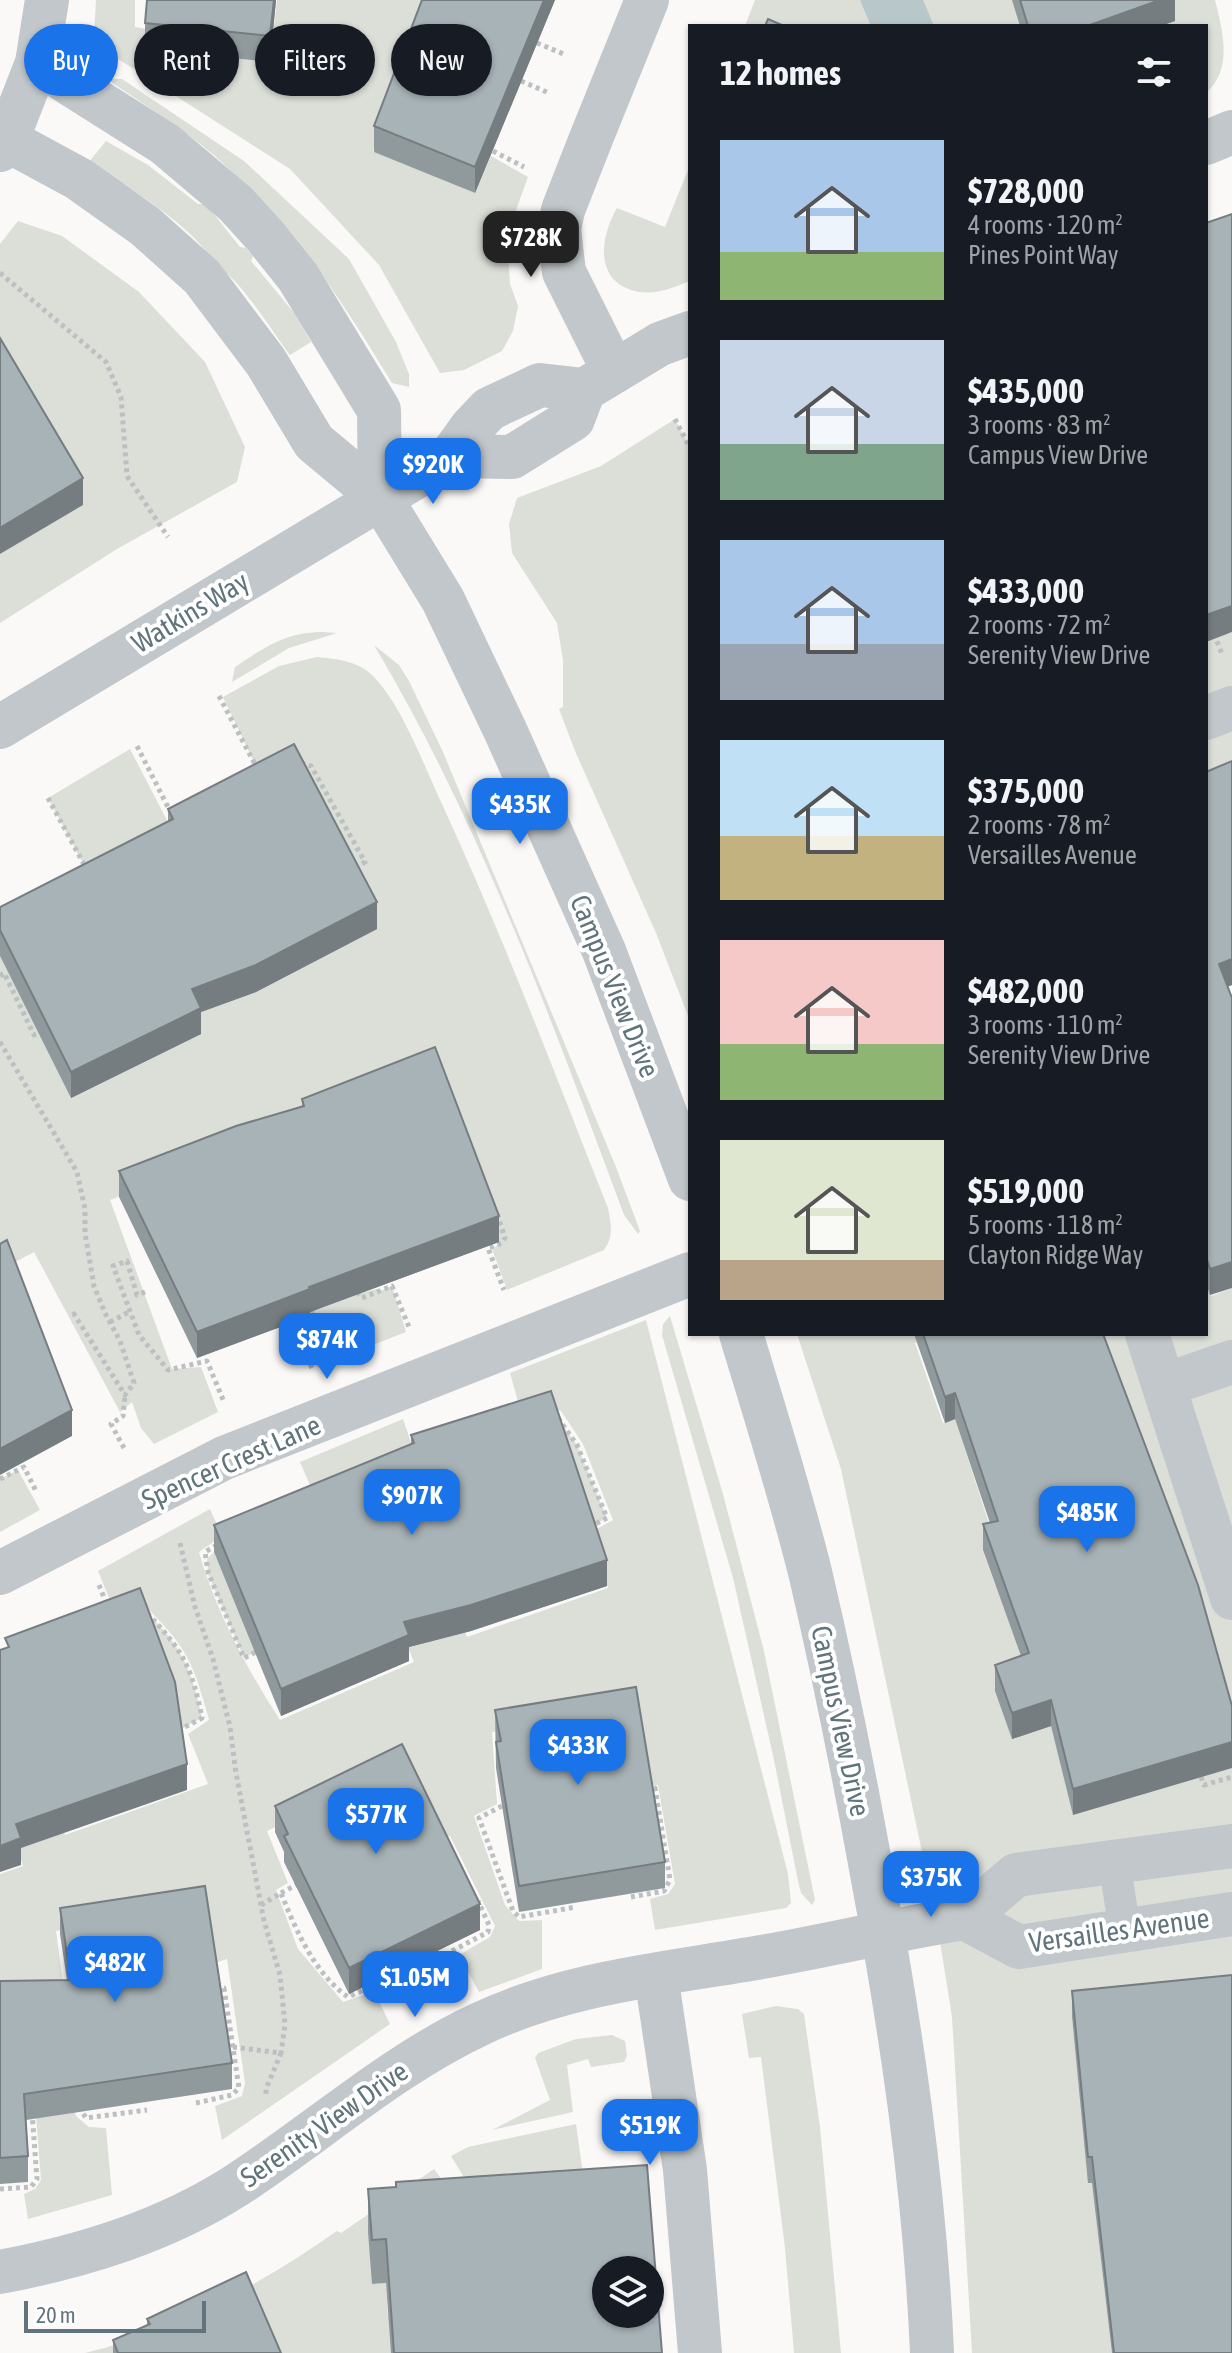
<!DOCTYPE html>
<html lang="en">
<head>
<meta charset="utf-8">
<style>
	:root { --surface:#171b24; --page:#242831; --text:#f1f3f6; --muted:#9ea1a6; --accent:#1a73e8 }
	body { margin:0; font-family:"Asap Condensed",sans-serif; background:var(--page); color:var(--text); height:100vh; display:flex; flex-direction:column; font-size:30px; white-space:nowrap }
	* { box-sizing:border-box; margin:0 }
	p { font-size:26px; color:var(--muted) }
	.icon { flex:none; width:44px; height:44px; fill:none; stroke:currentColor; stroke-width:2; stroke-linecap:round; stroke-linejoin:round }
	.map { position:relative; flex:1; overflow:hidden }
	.drawer { position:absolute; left:688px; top:24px; width:520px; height:1312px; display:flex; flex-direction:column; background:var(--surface); border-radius:0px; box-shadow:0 2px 6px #0004 }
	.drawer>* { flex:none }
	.top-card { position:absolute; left:24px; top:24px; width:544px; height:72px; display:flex; gap:16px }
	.controls { position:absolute; left:592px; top:2256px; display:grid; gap:16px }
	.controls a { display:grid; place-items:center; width:72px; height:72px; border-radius:50%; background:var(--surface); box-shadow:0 2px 6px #0004; font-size:40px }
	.scale { position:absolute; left:24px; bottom:20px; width:182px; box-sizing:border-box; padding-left:8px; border:4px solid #61747c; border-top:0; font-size:22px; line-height:28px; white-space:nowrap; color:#61747c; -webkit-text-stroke:6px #fff; paint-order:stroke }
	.price { position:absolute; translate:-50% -68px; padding:0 18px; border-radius:16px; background:var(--accent); color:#fff; font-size:26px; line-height:52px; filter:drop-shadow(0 2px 4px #0008) }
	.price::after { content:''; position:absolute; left:50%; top:48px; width:24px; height:18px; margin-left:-12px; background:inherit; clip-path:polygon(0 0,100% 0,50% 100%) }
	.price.on { background:#222; color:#fff }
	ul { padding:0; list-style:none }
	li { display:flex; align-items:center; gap:24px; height:200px; padding:0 32px }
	li span { display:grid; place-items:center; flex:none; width:224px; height:160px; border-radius:0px; color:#555 }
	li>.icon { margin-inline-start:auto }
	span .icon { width:96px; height:96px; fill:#fffc; stroke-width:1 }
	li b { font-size:34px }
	h2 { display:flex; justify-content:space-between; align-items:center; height:96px; padding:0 32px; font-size:34px }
	.chip { padding:0 28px; border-radius:36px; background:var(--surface); box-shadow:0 2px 6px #0004; font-size:28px; line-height:72px }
	.chip.on { background:var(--accent); color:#fff }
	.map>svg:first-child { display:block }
	.green { fill:#dbdfd7 }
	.water { fill:#b8c7c9 }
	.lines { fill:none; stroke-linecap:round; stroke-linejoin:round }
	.path { stroke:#bcc0c2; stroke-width:5; stroke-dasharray:4 4; stroke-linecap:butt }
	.service { stroke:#c1c7ca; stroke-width:32 }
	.minor { stroke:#c1c7ca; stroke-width:44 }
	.wall { fill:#909a9d }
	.shaded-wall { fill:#767d80 }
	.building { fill:#a8b3b7; stroke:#767d80; stroke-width:2; fill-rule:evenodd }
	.labels { text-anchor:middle; stroke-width:8; stroke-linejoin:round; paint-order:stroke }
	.street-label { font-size:28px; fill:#61747c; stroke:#fff }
</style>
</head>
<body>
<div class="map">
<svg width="1232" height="2353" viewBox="0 0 1232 2353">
	<rect width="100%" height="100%" fill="#faf9f8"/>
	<path class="green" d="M96,0H135V27L147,29L145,49L270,62L277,0H432L373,151L475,193L491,156L528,177L507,235L510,284L518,306L513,331L502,351L464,370L440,373L379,265L290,169L104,50L94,36Z
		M755,0H1013L1021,26H745Z
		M1162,0H1215C1224,35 1232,70 1206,93V26H1160Z
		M107,79H122L244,161L349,259L396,342L409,374V387L392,383C378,361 365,338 350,316C315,261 265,201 216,157C183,128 144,105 107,79Z
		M106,141L148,165L198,204H206L240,247L246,248L253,256L251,261L295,314L311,342L290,355C276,337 236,272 216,267C197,227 127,187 89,162Z
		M690,165V281C673,288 654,296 635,291C594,281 600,237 617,208L665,227Z
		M18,221L62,236L139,292L205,362L245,447L237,482L117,549L0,623V554L83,504L0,364V244Z
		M675,419L690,448V1021L656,933L575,751L559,709L563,707V660L557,623L512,553L509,524L517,498L601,466Z
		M1206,572L1229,633L1232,632V787L1206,853Z
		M323,632L337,633L289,648L232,682L235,667C265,647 286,632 323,632Z
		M374,645L399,665L409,681L443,752L616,1167L640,1231L638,1234L624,1215C552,1021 480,823 374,645Z
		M317,657C338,659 358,661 373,676C402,705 424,766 442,804C503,936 554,1072 608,1208C611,1224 614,1236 604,1250L507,1290L492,1249L501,1243L301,1125L365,1292L377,1289L378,1292L392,1286L406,1332L317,1367L297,1329V1325L312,1317V1314L310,1315L236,1152L110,1200L172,1369L201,1367L218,1412L154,1444L141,1428L132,1402L120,1412L34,1252L0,1270V956L44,1042L93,882L48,798L130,749L256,992L377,929L263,781L223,697L279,666Z
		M1206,1281L1211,1296L1232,1288V1733L1050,1723L1056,1744L1232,1768V2001L1072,2018L1082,2114L1097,2183L1096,2214L1112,2353H972L952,2017L937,1923L841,1469L797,1334H941L915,1343L943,1423L955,1419L997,1548L983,1551L1013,1633L1094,1334H1206Z
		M670,1316L723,1494L764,1651L815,1900L812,1905L801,1893L798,1881L774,1760L733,1578L662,1335L663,1324Z
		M646,1320L788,1874L791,1903L786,1908L655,1930L650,1899L668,1894L675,1884L658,1785H652L637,1708L492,1732L497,1804L474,1816L505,1905L519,1921L542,1920V1969L479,1992L459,1955L490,1937L495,1926L450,1836L438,1838L403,1765L267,1831L288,1883L276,1890L298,1949L343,2002L374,1991L390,2024L222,2140L215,2106L242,2096L245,2083L227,1959L215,1963L205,1907L56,1931L65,1997V2068L76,2116L89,2127L106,2128L112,2195L28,2219L24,2194L35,2189L41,2180L33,2078L0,2001V1874L23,1866L7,1815L38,1770L65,1835L208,1784L188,1734L209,1720C194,1665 188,1648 146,1607L117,1617L98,1571L210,1509L222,1536L199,1552C216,1612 246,1667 280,1720L414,1662L396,1617L315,1497L300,1462L403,1419L412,1445L436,1567L467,1637L608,1588L593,1531L613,1520L583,1444L561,1411L545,1406L522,1416L510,1373Z
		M560,1421L577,1445L607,1518L593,1525Z
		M18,1470L40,1510L0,1532V1479Z
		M214,1552L256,1652L244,1658L208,1574L207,1559Z
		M138,1611C148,1612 152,1618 159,1625C186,1654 194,1680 202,1718L183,1728Z
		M776,2006L798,2009L804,2014L820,2127L841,2353H794L785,2248L761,2057L749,2058L742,2014Z
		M612,2035L625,2041L627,2056L624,2062L591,2067L588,2059L567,2065L573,2112L492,2130L550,2100L535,2058L538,2053L576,2039Z
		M576,2124L583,2174L471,2189L451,2156L468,2147Z
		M434,2169L446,2185L373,2284L386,2283L388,2315L394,2316L397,2353H85C175,2332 261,2284 337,2231L341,2233Z"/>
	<path class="water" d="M860,0H923L934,26H871Z"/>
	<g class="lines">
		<path class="path" d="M537,43L566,55
			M521,81L549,93
			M493,151L524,167
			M0,273L106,362L121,397L127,476L168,537
			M675,419L690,448
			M1214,634L1222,654
			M219,696L258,770
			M137,746L171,813
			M301,763L311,766L365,862L354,868
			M48,798L86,868
			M0,976L4,973L34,1035L38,1033
			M0,1042L77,1172L85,1209V1233L94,1286L105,1313L120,1341L134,1383L125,1395L74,1314L70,1317
			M497,1214L505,1238L502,1243L488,1248L504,1290
			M145,1292L137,1295L127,1261L113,1266L139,1335L168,1370L207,1361L224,1402
			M357,1292L362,1298L392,1286L409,1327
			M110,1322L129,1312
			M312,1368L291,1327L312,1317V1308
			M558,1418L577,1445L607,1518L591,1526
			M124,1448L111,1424L123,1416L125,1395
			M0,1479L24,1467L37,1493
			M180,1543L195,1607L213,1659L230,1727L236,1773L264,1921L280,1975L285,2025L281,2053
			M217,1545L205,1552L208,1572L244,1658L256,1652
			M99,1585L107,1605
			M147,1613C183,1651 192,1667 202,1718L183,1728
			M1201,1777L1204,1785L1232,1777
			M502,1806L479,1818L513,1911L519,1917L576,1907
			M281,1893L296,1885
			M631,1897L664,1891L670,1880L655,1788L648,1789
			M261,1905L281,1893C296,1930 314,1973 348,1997L406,1971
			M452,1951L488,1932L489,1925L478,1901
			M233,2047L281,2053L266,2089V2096
			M196,2103L232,2095L239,2088L224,1988H216
			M79,2107L86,2118L147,2110
			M0,2189L31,2187L37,2179L32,2113"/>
		<path class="service" d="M1114,1861L1125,1931"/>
		<path class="minor" d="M37,63L165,144L236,204L266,237L298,277L379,410L380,497
			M7,140L79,179L145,226L202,277L266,362L314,442L380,497L443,600L505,730L604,951L690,1179
			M1206,143L1232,132
			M0,150L7,140L37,63L47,0
			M614,372L564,272L559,229L563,210L590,141L647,0
			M451,456L512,457L573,419L584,390
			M1206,718L1232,708
			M0,727L451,456L471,428L489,409L540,385L584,390L660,344L690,333
			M741,1334C765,1413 790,1492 810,1572C833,1670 853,1769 871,1868C901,2028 925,2190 932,2353
			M1147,1334L1232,1598
			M1165,1385L1232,1362
			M0,1573L224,1458L690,1274
			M1232,1846L1016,1875L965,1918L1019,1947L1232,1914
			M656,1975L685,2170L700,2353
			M0,2272C84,2256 165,2231 237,2185C318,2132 392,2065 480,2024C566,1983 663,1974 756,1958C826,1946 895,1929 965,1918"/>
	</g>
	<path class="wall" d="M276,0L270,62L145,49V23Z
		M422,0H555L475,193L374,152V126Z
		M1012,0H1175V21L1160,26H1020Z
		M1232,761V985L1228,986L1210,1295L1206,1283V772Z
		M168,809L377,929L256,992L201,1012V1034L71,1098L0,956V907L168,821Z
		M302,1099L499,1242L310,1312V1316L197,1358L119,1197V1171L302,1107Z
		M914,1334H1103L1073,1815L1051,1726L1012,1739L995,1691V1665L1021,1656L983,1550V1524L990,1523L955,1419L945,1423Z
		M411,1435L607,1586L471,1631L409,1647V1661L281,1716L214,1552V1525L411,1444Z
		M495,1710L665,1862V1888L519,1912L496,1768Z
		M275,1806L480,1930L349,1994L284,1862V1852L275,1832Z
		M60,1908L232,2063V2089L26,2120L28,2156V2182L0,2184V1981L67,1980L60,1934Z
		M1072,1991L1232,2353H1112L1092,2183H1088L1072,2017Z
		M368,2189L662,2353H391L386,2283L372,2284L368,2232Z
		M147,2319L281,2353H113V2340L147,2325Z"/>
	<path class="shaded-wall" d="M274,0H276L270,62V36Z
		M544,0H555L475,193V167Z
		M1160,0H1175V21L1160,26H1087Z
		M83,478V505L0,554V528Z
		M1232,606V632L1206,642V615Z
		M377,902V929L256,992L201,1012V1034L71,1098V1072L192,989Z
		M1232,959V985L1219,990V964Z
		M499,1216V1242L310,1312V1316L197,1358V1332L309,1287Z
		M1232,1262V1288L1210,1295V1269Z
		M955,1393V1419L945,1423V1397Z
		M72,1410V1436L0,1475V1449Z
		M607,1560V1586L471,1631L409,1647V1661L281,1716V1689L404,1622Z
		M1051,1700V1726L1012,1739V1713Z
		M1232,1742V1768L1073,1815V1789Z
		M187,1764V1790L21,1848V1865L0,1872V1846L16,1824Z
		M480,1904V1930L349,1994V1968Z"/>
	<path class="building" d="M147,0H274L270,36L145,23Z
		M422,0H544L475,167L374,126Z
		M1020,0H1160L1087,26H1028Z
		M768,19L784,26H765Z
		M1232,214V606L1206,615V223Z
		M0,338L83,478L0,528Z
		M294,744L377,902L256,965L192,989L201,1008L71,1072L0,930V907L173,819L168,809Z
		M1232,761V959L1219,964L1232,998V1262L1210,1269L1206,1257V772Z
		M435,1047L499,1216L309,1287L310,1289L197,1332L119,1171L236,1126L304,1106L302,1099Z
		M7,1240L72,1410L0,1449V1244Z
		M923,1334H1103L1198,1585L1232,1706V1742L1073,1789L1051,1700L1012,1713L995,1665L1029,1653L983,1524L998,1521L955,1393L945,1397Z
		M551,1391L607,1560L471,1605L404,1622L409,1635L281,1689L214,1525L414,1443L411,1435Z
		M140,1588L175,1682L187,1764L16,1824L21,1838L0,1846V1650L9,1647L5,1638Z
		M636,1687L665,1862L519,1886L496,1742L501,1741L495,1710Z
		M402,1744L480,1904L349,1968L284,1836L288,1834L275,1806Z
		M205,1886L232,2063L24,2094L28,2156L0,2158V1981L71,1980L60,1908Z
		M1232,1975V2353H1114L1092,2157H1088L1072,1991Z
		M647,2165L662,2353H394L386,2239L372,2240L368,2189L396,2187V2182ZM606,2270H650V2314H606Z
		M246,2272L281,2353H118L113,2340L150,2324L147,2319Z"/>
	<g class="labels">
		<g class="street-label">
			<text transform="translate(190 612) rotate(-31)" y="10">Watkins Way</text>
			<text transform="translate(615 986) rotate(68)" y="10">Campus View Drive</text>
			<text transform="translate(231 1462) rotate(-24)" y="10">Spencer Crest Lane</text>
			<text transform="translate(841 1721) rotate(78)" y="10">Campus View Drive</text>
			<text transform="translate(1119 1930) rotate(-8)" y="10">Versailles Avenue</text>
			<text transform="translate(324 2124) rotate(-35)" y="10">Serenity View Drive</text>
		</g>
	</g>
</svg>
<div class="controls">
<a><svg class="icon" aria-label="layers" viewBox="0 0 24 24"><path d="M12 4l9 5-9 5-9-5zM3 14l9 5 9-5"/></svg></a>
</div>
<div class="scale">20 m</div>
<b class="price on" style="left:531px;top:279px">$728K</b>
<b class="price" style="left:433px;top:506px">$920K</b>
<b class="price" style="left:520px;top:846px">$435K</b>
<b class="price" style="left:327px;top:1381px">$874K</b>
<b class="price" style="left:412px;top:1537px">$907K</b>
<b class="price" style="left:1087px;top:1554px">$485K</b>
<b class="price" style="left:578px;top:1787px">$433K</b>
<b class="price" style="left:376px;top:1856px">$577K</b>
<b class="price" style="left:931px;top:1919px">$375K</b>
<b class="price" style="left:115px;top:2004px">$482K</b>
<b class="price" style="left:415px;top:2019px">$1.05M</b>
<b class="price" style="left:650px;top:2167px">$519K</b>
<div class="top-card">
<a class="chip on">Buy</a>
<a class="chip">Rent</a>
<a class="chip">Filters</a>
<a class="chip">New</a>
</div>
<section class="drawer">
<h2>12 homes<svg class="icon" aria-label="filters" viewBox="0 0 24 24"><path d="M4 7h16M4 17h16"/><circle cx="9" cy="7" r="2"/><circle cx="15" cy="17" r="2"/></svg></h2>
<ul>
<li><span style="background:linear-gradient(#a9c7e8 70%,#8fb573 0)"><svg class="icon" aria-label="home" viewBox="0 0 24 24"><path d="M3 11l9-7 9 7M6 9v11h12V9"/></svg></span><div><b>$728,000</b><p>4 rooms · 120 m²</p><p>Pines Point Way</p></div></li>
<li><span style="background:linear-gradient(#c9d6e8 65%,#7fa58c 0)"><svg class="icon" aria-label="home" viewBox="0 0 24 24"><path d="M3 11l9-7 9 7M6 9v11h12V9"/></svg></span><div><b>$435,000</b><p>3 rooms · 83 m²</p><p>Campus View Drive</p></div></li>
<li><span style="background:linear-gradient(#a9c7e8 65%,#9aa5b1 0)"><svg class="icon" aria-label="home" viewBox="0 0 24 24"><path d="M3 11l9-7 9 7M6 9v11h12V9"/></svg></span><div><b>$433,000</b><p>2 rooms · 72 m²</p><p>Serenity View Drive</p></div></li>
<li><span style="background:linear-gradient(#bfe0f5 60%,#c2b280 0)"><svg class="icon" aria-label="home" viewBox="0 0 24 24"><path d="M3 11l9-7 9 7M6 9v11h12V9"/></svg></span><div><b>$375,000</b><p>2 rooms · 78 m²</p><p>Versailles Avenue</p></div></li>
<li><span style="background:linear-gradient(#f6c9c9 65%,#8fb573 0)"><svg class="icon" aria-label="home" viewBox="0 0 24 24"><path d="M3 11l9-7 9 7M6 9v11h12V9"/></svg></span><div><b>$482,000</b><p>3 rooms · 110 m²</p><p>Serenity View Drive</p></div></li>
<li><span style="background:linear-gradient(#dfe7d0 75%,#b9a48a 0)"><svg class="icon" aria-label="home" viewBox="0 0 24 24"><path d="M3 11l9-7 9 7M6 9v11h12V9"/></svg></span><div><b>$519,000</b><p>5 rooms · 118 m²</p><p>Clayton Ridge Way</p></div></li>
</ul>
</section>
</div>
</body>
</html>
